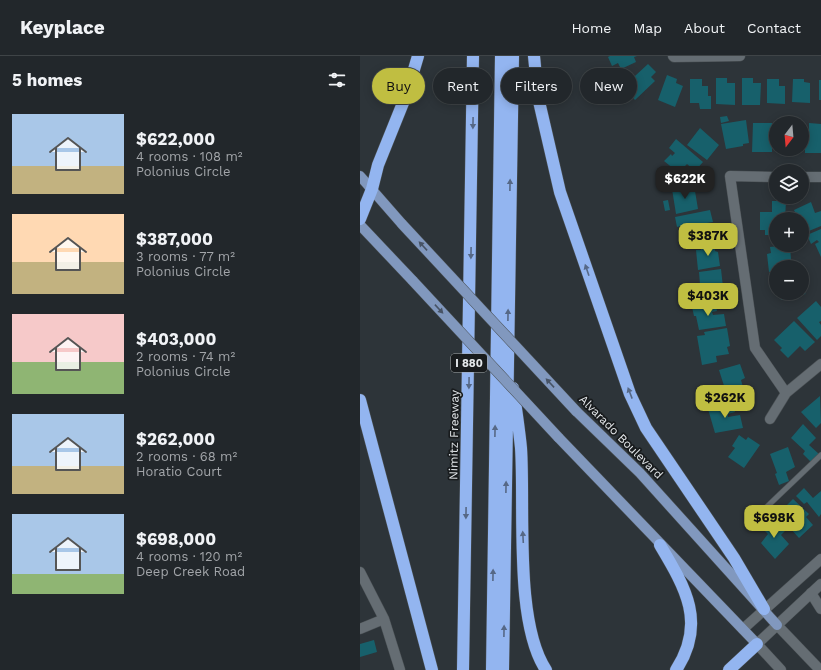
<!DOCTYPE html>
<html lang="en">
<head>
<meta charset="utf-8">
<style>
	:root { --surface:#22272b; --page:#2e3337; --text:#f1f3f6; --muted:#a2a5a9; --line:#3f4447; --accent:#c0be41 }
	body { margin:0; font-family:"Work Sans",sans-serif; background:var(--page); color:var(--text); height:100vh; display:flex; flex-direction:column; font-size:15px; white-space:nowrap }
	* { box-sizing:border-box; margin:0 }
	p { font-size:13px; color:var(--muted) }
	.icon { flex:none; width:22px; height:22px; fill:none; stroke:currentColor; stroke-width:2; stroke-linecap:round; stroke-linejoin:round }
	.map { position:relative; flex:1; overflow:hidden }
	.side { display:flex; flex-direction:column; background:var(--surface); width:360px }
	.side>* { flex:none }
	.hud { position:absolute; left:12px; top:12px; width:380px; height:36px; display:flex; gap:8px }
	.needle { width:26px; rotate:196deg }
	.buttons { position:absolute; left:409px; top:60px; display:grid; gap:8px }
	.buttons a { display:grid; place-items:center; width:40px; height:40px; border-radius:50%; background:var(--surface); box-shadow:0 2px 10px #0003,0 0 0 1px var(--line); font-size:20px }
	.price { position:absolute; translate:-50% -34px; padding:0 9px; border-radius:8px; background:var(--accent); color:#111; font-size:13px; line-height:26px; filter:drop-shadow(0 1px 2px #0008) }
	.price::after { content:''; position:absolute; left:50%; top:24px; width:12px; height:9px; margin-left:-6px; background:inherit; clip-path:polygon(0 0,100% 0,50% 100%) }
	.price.current { background:#222; color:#fff }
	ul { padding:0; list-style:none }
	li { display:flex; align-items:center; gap:12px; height:100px; padding:0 12px }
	li span { display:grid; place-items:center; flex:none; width:112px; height:80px; border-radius:0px; color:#555 }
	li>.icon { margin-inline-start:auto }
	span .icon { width:48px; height:48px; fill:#fffc; stroke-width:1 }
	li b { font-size:17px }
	h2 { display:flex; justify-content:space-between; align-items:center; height:48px; padding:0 12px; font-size:17px }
	.tag { padding:0 14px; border-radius:18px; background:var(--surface); box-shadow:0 2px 10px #0003,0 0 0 1px var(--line); font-size:14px; line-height:36px }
	.tag.current { background:var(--accent); color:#111 }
	header { display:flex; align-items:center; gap:24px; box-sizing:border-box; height:56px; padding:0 20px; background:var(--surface); border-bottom:1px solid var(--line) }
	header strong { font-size:19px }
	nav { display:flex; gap:22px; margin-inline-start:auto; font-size:14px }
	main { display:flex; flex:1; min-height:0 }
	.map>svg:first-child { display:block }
	.building { fill:#17606b }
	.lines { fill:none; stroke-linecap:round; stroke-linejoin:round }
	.lane-casing { stroke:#4b5155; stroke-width:6 }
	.street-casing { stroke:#4b5155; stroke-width:11 }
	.secondary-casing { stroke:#4b5155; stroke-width:11 }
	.primary-casing { stroke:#4b5155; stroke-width:11 }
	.highway-casing { stroke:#4b5155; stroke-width:13 }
	.lane { stroke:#656d73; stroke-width:5 }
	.street { stroke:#656d73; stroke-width:10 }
	.secondary { stroke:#656d73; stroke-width:10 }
	.primary { stroke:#8198be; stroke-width:10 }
	.highway { stroke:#93b5f0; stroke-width:12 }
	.primary-bridge-casing { stroke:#4b5155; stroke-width:11; stroke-linecap:butt }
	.primary-bridge { stroke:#8198be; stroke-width:10 }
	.oneway { fill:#566886 }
	.oneway2 { fill:#475365 }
	.labels { text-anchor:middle; stroke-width:3.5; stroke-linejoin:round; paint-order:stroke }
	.shield { fill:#181b1d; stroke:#a6aaac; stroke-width:1 }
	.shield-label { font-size:11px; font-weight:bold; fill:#e3e7ea }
	.street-label { font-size:12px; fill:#e3e7ea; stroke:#181b1d }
</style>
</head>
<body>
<header>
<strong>Keyplace</strong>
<nav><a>Home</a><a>Map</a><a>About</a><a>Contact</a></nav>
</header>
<main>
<section class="side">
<h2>5 homes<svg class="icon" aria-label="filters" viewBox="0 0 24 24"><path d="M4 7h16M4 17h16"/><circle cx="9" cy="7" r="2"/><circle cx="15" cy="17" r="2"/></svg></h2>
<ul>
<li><span style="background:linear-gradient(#a9c7e8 65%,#c2b280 0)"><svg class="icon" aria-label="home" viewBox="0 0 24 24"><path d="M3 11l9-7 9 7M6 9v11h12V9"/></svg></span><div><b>$622,000</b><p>4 rooms · 108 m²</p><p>Polonius Circle</p></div></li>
<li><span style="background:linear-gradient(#ffd9b3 60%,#c2b280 0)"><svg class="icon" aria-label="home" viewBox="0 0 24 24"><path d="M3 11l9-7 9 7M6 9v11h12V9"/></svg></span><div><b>$387,000</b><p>3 rooms · 77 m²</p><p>Polonius Circle</p></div></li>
<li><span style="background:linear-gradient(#f6c9c9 60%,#8fb573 0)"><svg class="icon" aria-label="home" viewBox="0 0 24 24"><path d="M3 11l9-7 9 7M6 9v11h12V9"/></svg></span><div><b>$403,000</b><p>2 rooms · 74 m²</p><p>Polonius Circle</p></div></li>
<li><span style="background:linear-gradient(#a9c7e8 65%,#c2b280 0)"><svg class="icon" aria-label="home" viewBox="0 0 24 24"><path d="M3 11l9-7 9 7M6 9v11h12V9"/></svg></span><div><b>$262,000</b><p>2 rooms · 68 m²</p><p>Horatio Court</p></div></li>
<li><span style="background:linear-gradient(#a9c7e8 75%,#8fb573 0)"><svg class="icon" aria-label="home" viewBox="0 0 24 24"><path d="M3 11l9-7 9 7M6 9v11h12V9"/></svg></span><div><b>$698,000</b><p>4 rooms · 120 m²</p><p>Deep Creek Road</p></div></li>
</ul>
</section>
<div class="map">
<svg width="461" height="614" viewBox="0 0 461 614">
	<rect width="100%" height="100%" fill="#2d3439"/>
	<path class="building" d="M250,0H277L274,1L276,6L261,13L258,7L252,10L248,1Z
		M288,8L296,16L291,21L295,25L275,44L263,31Z
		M307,19L317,23L316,27L323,30L315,51L298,44Z
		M356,22H367V27H375V49L356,48Z
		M382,22H393V27H401L400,49H382Z
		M330,23H342V30H348V40H351V53H340L339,47H330Z
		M407,23H419V30H425V48L407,47Z
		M433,23H444V26L450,27V47L432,46Z
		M459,24H461V44H459Z
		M367,60L369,65L361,67L360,61Z
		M386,64L389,87L383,88V90L366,93L361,68Z
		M393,67H412V96H392Z
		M449,67L461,68V97H445V77H449Z
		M340,72L359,89L347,104L327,89Z
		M316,83L343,106L335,115L327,108L324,111L330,115L325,122L304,105L311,98L312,100L315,97L309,92Z
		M418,93H430V97L418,96Z
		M330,129L332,135H335L338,153L316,158L312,133Z
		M308,144L310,154L305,155L303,145Z
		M412,145H426L425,163H416L414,179H405V174H400V156H412Z
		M451,146L455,157L461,155V170L444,177L442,176V163H432L431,161L436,158L434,154Z
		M350,154L353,166L341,168L342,172L349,170L351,179L326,184L324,175L326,174L325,169L317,171L315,161Z
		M461,173V201L455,188L459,186L457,184L451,188L447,179Z
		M354,188L355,195L358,196L360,210L338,214L336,194H341V190Z
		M430,189L431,204L422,205L423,211H416V215L409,216L407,198L411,197L410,191Z
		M361,213L363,231L360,232L361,239L341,241L339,216Z
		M409,219H416V232L410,233Z
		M442,231L444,237L446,238L439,239V242L421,244L420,237H442Z
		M456,245L461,251V265L459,266L461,269V280L457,284L437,262Z
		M355,247L357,255L352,256L353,259L364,258L366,270L339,274L336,260H334L332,251Z
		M434,265L455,286L445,295L440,290L428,302L420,294L422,292L414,284Z
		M367,272L370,290L367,291L369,298L356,300L357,306L342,309L337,280L345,279L344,276Z
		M380,308L385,322L381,324L383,331L370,334L369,332L365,333L359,314Z
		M460,340L461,367L456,372L441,356Z
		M374,347L375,356L368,358V361L380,359L383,372L355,377L348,353Z
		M443,368L456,382L449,389L459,398L451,406L443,398L445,395L431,382Z
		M379,379L386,384L388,381L400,389L384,412L368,401L375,392L372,390Z
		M428,391L435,411L426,416L429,425L419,429L415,418L417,417L410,398Z
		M444,432L453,442L461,435V458L459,461L447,446L444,448L436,440Z
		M433,443L449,458L446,461L453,469L439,482L429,471L425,474L418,466L422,462L420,460L428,453L425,451Z
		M409,464L416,472L419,469L425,475L421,479L429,488L415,503L401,487L408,478L401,471Z
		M14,584L17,596L0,601V588Z"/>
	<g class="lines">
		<g class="lane-casing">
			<path id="lane" d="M393,464L461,399"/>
		</g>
		<g class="street-casing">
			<path id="street" d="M313,0L314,1L380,0
				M416,121L370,120L395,292L426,337
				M442,121H461
				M410,363L426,337L461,308
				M0,516L24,563L40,614
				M451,537L461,553
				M0,573L24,563"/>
		</g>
		<g class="secondary-casing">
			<path id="secondary" d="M417,569L460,614
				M383,573L461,503
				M421,614L397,588L461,528"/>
		</g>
		<g class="primary-casing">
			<path id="primary" d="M0,120L42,168
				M0,169L53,225
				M216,355L280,417L417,569
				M198,381L397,588"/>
		</g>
		<g class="highway-casing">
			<path id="highway" d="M174,0L178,41L200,136L270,338L286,372L374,502L404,553
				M0,163L12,133L18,109L47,37L58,0
				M153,332C156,352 159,372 161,392C165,451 154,566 186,614
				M0,344L72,614
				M300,489C325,531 347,567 316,614
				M103,614L113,0
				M132,614L141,0
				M143,614L153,0
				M369,614L397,588"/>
		</g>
		<use href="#lane" class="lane"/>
		<use href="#street" class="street"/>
		<use href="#secondary" class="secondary"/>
		<use href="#primary" class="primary"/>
		<use href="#highway" class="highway"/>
		<g class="primary-bridge-casing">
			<path id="primary-bridge" d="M42,168L216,355
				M53,225L198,381"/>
		</g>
		<use href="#primary-bridge" class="primary-bridge"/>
	</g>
	<defs><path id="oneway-solid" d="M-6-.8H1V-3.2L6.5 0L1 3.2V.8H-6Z"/></defs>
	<g class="oneway">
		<use href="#oneway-solid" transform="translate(113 67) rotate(91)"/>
		<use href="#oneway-solid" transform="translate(150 129) rotate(-89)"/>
		<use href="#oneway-solid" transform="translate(111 197) rotate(91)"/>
		<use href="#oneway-solid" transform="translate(227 214) rotate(-109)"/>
		<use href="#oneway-solid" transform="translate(148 259) rotate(-89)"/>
		<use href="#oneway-solid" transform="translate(109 327) rotate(91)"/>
		<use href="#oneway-solid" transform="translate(270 337) rotate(-111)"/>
		<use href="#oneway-solid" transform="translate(135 375) rotate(-89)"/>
		<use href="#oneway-solid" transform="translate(146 431) rotate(-89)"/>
		<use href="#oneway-solid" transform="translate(106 457) rotate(91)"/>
		<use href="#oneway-solid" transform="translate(163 481) rotate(-93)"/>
		<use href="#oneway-solid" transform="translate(133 519) rotate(-89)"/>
		<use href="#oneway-solid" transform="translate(144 575) rotate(-89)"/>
	</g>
	<g class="oneway2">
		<use href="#oneway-solid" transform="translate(63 190) rotate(-133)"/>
		<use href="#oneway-solid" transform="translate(79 253) rotate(47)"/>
		<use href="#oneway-solid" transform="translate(190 327) rotate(-133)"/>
	</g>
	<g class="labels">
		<rect class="shield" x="91" y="298" width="36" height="18" rx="3"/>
		<g class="shield-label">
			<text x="109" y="311">I 880</text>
		</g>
		<g class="street-label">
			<text transform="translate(94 379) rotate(-89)" y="4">Nimitz Freeway</text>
			<text transform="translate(261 381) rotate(45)" y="4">Alvarado Boulevard</text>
		</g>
	</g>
</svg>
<div class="buttons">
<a><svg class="needle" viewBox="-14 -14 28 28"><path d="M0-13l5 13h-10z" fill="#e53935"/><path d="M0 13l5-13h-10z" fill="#a2a5a9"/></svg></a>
<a><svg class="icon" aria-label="layers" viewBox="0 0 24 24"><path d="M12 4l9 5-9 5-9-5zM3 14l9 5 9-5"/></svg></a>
<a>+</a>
<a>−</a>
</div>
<b class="price current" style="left:325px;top:144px">$622K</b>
<b class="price" style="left:348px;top:201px">$387K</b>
<b class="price" style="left:348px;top:261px">$403K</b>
<b class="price" style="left:365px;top:363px">$262K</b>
<b class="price" style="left:414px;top:483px">$698K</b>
<div class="hud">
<a class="tag current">Buy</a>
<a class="tag">Rent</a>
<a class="tag">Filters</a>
<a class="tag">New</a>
</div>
</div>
</main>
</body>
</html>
